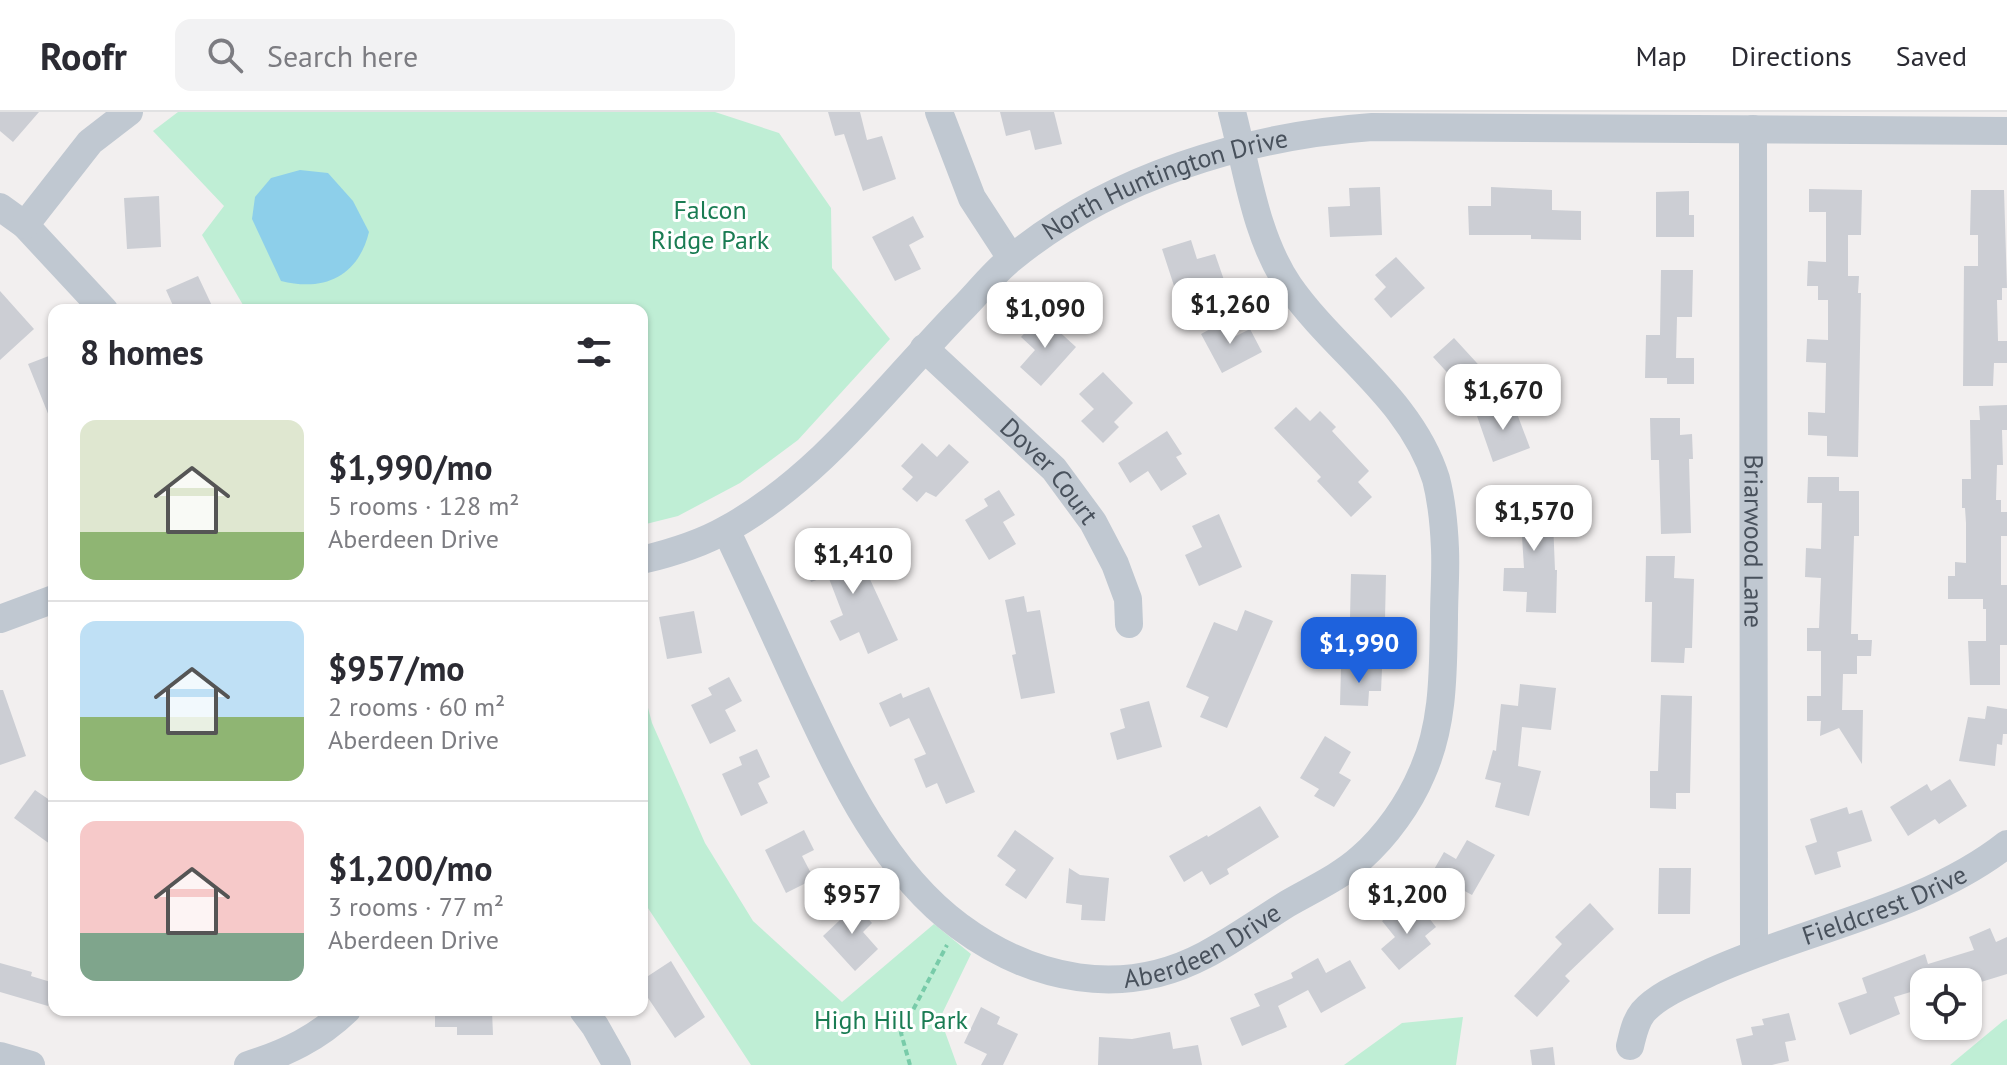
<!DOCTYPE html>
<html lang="en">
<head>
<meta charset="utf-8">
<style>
	:root { --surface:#fff; --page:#f2f2f3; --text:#2b2b33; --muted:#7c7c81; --line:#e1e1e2; --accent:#1e62dd }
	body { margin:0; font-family:"PT Sans",sans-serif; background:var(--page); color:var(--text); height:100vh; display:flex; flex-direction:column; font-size:30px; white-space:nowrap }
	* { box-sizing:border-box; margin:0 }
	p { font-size:26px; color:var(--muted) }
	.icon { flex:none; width:44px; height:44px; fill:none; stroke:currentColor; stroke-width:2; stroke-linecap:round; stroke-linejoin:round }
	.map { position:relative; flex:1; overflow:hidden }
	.drawer { position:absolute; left:48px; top:192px; width:600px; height:712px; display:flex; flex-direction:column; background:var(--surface); border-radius:16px; box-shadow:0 2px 6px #0004 }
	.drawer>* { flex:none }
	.tools { position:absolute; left:1910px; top:856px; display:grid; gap:16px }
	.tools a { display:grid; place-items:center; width:72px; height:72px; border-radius:16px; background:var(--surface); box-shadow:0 2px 6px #0004; font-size:40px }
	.price { position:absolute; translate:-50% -68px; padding:0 18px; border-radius:16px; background:#fff; color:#222; font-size:26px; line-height:52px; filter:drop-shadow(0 2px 4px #0008) }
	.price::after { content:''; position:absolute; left:50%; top:48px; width:24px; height:18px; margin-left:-12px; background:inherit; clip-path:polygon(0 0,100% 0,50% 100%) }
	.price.selected { background:var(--accent); color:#fff }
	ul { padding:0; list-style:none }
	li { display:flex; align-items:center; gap:24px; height:200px; padding:0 32px }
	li+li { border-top:2px solid var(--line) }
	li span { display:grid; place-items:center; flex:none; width:224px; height:160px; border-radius:16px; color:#555 }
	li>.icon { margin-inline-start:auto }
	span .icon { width:96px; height:96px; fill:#fffc; stroke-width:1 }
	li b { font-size:34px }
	h2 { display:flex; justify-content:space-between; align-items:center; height:96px; padding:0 32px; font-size:34px }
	header { display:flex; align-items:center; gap:48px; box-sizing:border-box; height:112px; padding:0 40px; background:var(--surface); border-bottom:2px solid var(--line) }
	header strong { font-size:38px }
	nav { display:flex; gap:44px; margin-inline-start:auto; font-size:28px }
	.search { width:560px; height:72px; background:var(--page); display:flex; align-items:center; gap:20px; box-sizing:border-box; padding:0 28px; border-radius:16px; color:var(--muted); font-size:30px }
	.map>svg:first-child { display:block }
	.green { fill:#bfeed5 }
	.water { fill:#8dcfea }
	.building { fill:#ccced4 }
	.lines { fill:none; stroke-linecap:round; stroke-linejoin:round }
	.path { stroke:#78cba9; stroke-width:4; stroke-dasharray:6 4; stroke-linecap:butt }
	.minor { stroke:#c0c8d1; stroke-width:28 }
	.labels { text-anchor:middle; stroke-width:6; stroke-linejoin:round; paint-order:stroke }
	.street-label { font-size:26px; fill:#48515c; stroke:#fff }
	.park-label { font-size:26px; fill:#1a7c53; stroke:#fff }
</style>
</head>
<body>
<header>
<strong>Roofr</strong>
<div class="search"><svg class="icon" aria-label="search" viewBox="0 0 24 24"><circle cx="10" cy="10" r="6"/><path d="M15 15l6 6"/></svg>Search here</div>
<nav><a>Map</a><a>Directions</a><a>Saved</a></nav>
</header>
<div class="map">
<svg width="2007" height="953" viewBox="0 0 2007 953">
	<rect width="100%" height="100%" fill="#f2efef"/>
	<path class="green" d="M178,0H715L779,21L831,96L832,156L890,227L798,328L740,371L678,404L642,413V198H246L202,123L224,94L153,19Z
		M642,573L652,611L705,731L753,809L842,890L934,812L971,842L940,906L957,953H751L642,787Z
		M1463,905L1456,953H1344L1402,911Z
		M2007,907V953H1950L2003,909Z"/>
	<path class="water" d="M300,58L328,61L353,89L369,120C358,164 325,180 281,169L252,107L255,85L271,66Z"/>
	<path class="building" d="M0,0H39L13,30L0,19Z
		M828,0H860L867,28L882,24L896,67L863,79L844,22L835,24Z
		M1000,0H1054L1062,32L1035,38L1030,18L1006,24Z
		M1380,75L1382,123L1330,125L1328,95L1350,94L1349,76Z
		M1491,75L1552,78V98L1581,99V128L1531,127V123H1469L1468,94H1491Z
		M1809,77L1862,78L1861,123H1848V164H1859L1858,181H1861L1858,345L1827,344V324L1808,323V300L1825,301L1826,251L1806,250L1807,227L1828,228V188H1818V174H1807L1808,149L1826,150V100H1809Z
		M1971,78H2004L2007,176H2002V188H1997L1998,229H2007V251H1994L1993,274H1963L1964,154H1978V123H1970Z
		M1689,79V103H1694V125H1656V80Z
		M159,84L161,135L127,137L124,86Z
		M913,104L924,125L909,133L921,157L895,169L872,125Z
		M1191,128L1197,147L1215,142L1224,168L1177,183L1162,137Z
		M1396,145L1425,176L1391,206L1374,187L1386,175L1375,163Z
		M1661,158H1693L1692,205H1677L1676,246H1694V272H1667V266H1645L1646,223H1660Z
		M198,164L214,198H175L166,178Z
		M0,179L34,217L0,248Z
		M1041,203L1076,235L1041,274L1020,255L1035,238L1021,225Z
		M1225,209L1234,225L1250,217L1262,240L1222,261L1201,222Z
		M1454,226L1487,262L1466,281L1433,245Z
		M54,242V314H53L28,252Z
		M1103,260L1133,291L1114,310L1119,315L1103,331L1081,309L1094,297L1079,282Z
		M1513,291L1530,336L1493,350L1477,304Z
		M2007,293V318H2002L2003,353H1997L1996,388H2001V400H2007V424H2001V473H2007V533H2000V573H1970L1968,529H1986V497H1983V487H1948V464H1955V450L1966,451V411L1965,396H1962V367H1971L1970,308H1980L1979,294Z
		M1296,295L1310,309L1320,299L1336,315L1332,319L1369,359L1358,370L1372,385L1351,405L1317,369L1321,365L1274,316Z
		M1650,306H1680V323L1692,322L1693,347H1689L1691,421L1661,422L1659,348H1651Z
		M1167,319L1182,342L1176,345L1187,362L1161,379L1148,359L1130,371L1118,351Z
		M922,331L937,345L949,332L969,350L936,385L926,380L917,390L902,377L913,365L901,354Z
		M1808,365H1839V379H1859V424H1854L1851,522H1858V528H1872L1871,544H1857V562H1843L1842,598H1863L1862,652L1839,616L1820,624L1821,609H1807V584H1821V539H1807V516H1819L1821,466L1805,465L1806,436L1821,437L1822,391H1807Z
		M999,378L1015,403L1003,410L1016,432L989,448L965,408L988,394L984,387Z
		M1552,385L1555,458H1557L1556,501L1526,500L1527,480L1503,479L1504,456H1524L1521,408L1502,409L1501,387Z
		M1219,402L1242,455L1199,474L1185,443L1202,435L1192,414Z
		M857,428L871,462L868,463L898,528L868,542L859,520L840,529L830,509L843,503L828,464L811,470L803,449Z
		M1646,444H1675L1674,466L1694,467L1692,536H1685L1684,551L1651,550L1652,490H1645Z
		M1351,462L1386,463L1385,507L1350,506Z
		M1024,484L1027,500L1040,498L1055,581L1021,587L1012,543L1016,542L1005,488Z
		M1245,498L1273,509L1227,616L1200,605L1209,585L1186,575L1214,510L1237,519Z
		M694,499L702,541L667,547L659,505Z
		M1341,556L1382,557L1381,579H1369L1368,594L1340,593Z
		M729,565L742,589L725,598L736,619L710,632L691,593L712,583L708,576Z
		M1520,572L1556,576L1551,618L1522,615L1518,654L1541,659L1529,704L1495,695L1501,671L1485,667L1493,638L1496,639L1501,592L1518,594Z
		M929,575L975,680L946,692L937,671L926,676L914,647L926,642L909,606L890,615L879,591L901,581L903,586Z
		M0,578H3L26,644L0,653Z
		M1661,583L1692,584L1690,681H1676V697L1650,696V659H1658Z
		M1149,589L1162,635L1117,648L1110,621L1125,616L1120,597Z
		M1987,594L2007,597V622H2003L2002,633L1997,632L1995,654L1959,649L1968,605L1985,607Z
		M1325,624L1351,640L1339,661L1351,668L1334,695L1314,684L1319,677L1300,666Z
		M757,637L770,665L758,671L768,691L741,704L722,662L742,653L739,645Z
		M1950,667L1967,694L1939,712L1935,707L1908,724L1890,695L1927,672L1931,679Z
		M35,678L54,691V735L14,706Z
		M1260,694L1279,725L1227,757L1229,762L1210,773L1202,759L1184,770L1169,744L1207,723L1208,725Z
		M1847,695L1849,702L1862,698L1872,729L1837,740L1841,755L1815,763L1805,734L1817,730L1810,707Z
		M804,718L814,738L802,744L814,767L786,781L765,738Z
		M1015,718L1054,746L1026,787L1005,773L1016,758L997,744Z
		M1467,728L1495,743L1472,783L1432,761L1444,740L1456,747Z
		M1069,756L1080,763L1109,766L1105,809L1081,808L1082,793L1066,791Z
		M1659,756H1691L1690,802H1658Z
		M851,787L872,811L863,820L878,837L855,859L823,824L840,808L835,802Z
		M1590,791L1614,817L1565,864L1570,869L1537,905L1514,884L1562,832L1555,825Z
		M1403,792L1417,808L1425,801L1436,815L1425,824L1431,832L1399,858L1381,837L1395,825L1382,809Z
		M1990,816L1996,830L2007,825V862L1968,874V870H1924V876L1894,885L1900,902L1850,923L1838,891L1867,881L1862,866L1925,842L1928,852L1974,838L1969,825Z
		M1318,846L1326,861L1350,848L1366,876L1321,901L1308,878L1278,894L1287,915L1242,934L1230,906L1260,894L1254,882L1293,866L1291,861Z
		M671,849L705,905L675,926L642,877V868Z
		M0,851L32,860L31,864L54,871L48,894L0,880Z
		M981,895L1000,905L997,912L1018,922L1003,953H981L987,942L964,931Z
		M435,898H492L493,923H457V915H435Z
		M1789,901L1796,928L1785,930L1789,949L1772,953H1742L1736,927L1753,923L1751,915L1764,913L1762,907Z
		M1170,920L1173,937L1198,933L1202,953H1098L1099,925L1132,927Z
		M1553,935L1555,953H1532L1530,938Z"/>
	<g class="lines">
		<path class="path" d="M910,953L901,921L947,833"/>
		<g class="minor">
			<path d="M939,0L972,86L1011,146"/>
			<path id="s1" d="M1753,17L1754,841"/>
			<path d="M0,95L25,113L104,198"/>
			<path d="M25,113L90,30L129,0"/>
			<path id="s2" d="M924,236L1054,357L1093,410L1115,452L1128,487L1129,512"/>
			<path id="s3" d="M726,418C750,468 773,519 796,569C836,654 881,757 959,814C1032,868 1122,887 1205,843C1233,828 1260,809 1287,792C1311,778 1340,765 1361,746C1386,724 1409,692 1422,661C1444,612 1443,559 1444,507C1444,483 1446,460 1445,437C1444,413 1442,390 1436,367C1411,287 1335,240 1289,174C1255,124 1247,57 1232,0"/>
			<path id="s4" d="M642,448C671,441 701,432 727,417C821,365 887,274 961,198C978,181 993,161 1012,146C1111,65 1246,24 1372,15L2007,19"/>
			<path d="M0,507L54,487"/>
			<path d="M583,898L595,914L617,953"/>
			<path id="s5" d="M1630,934C1633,922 1635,910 1643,900C1660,881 1689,871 1711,860C1805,817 1925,797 2007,732"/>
			<path d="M0,944L31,953"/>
			<path d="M248,953C286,941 318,926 347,898"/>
		</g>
	</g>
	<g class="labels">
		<g class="street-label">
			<text dy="9" stroke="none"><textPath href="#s4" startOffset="658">North Huntington Drive</textPath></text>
			<text dy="9" stroke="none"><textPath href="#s2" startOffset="176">Dover Court</textPath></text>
			<text dy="9" stroke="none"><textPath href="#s1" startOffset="412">Briarwood Lane</textPath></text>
			<text dy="9" stroke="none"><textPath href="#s5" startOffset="302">Fieldcrest Drive</textPath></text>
			<text dy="9" stroke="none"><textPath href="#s3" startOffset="726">Aberdeen Drive</textPath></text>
		</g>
		<g class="park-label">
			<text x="710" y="107">Falcon<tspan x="710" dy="30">Ridge Park</tspan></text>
			<text x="891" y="917">High Hill Park</text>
		</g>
	</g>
</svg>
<div class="tools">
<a><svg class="icon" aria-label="locate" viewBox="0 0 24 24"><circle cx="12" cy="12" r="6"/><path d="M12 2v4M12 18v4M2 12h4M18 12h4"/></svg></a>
</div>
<b class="price" style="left:1230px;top:234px">$1,260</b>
<b class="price" style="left:1045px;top:238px">$1,090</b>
<b class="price" style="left:1503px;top:320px">$1,670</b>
<b class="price" style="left:1534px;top:441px">$1,570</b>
<b class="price" style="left:853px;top:484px">$1,410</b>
<b class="price selected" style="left:1359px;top:573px">$1,990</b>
<b class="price" style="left:852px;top:824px">$957</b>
<b class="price" style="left:1407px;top:824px">$1,200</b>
<section class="drawer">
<h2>8 homes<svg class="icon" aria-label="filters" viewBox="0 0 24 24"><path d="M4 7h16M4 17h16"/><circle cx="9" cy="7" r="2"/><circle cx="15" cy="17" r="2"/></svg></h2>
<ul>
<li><span style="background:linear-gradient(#dfe7d0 70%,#8fb573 0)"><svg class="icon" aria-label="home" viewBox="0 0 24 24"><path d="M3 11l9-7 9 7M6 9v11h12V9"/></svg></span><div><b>$1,990/mo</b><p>5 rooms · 128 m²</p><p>Aberdeen Drive</p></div></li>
<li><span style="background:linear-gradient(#bfe0f5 60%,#8fb573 0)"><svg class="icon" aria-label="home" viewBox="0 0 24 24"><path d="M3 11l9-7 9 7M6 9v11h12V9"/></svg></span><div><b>$957/mo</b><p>2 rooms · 60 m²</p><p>Aberdeen Drive</p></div></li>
<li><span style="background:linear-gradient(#f6c9c9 70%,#7fa58c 0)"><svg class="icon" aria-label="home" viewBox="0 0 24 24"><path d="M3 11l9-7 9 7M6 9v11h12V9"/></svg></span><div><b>$1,200/mo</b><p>3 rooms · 77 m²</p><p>Aberdeen Drive</p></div></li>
</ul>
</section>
</div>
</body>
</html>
